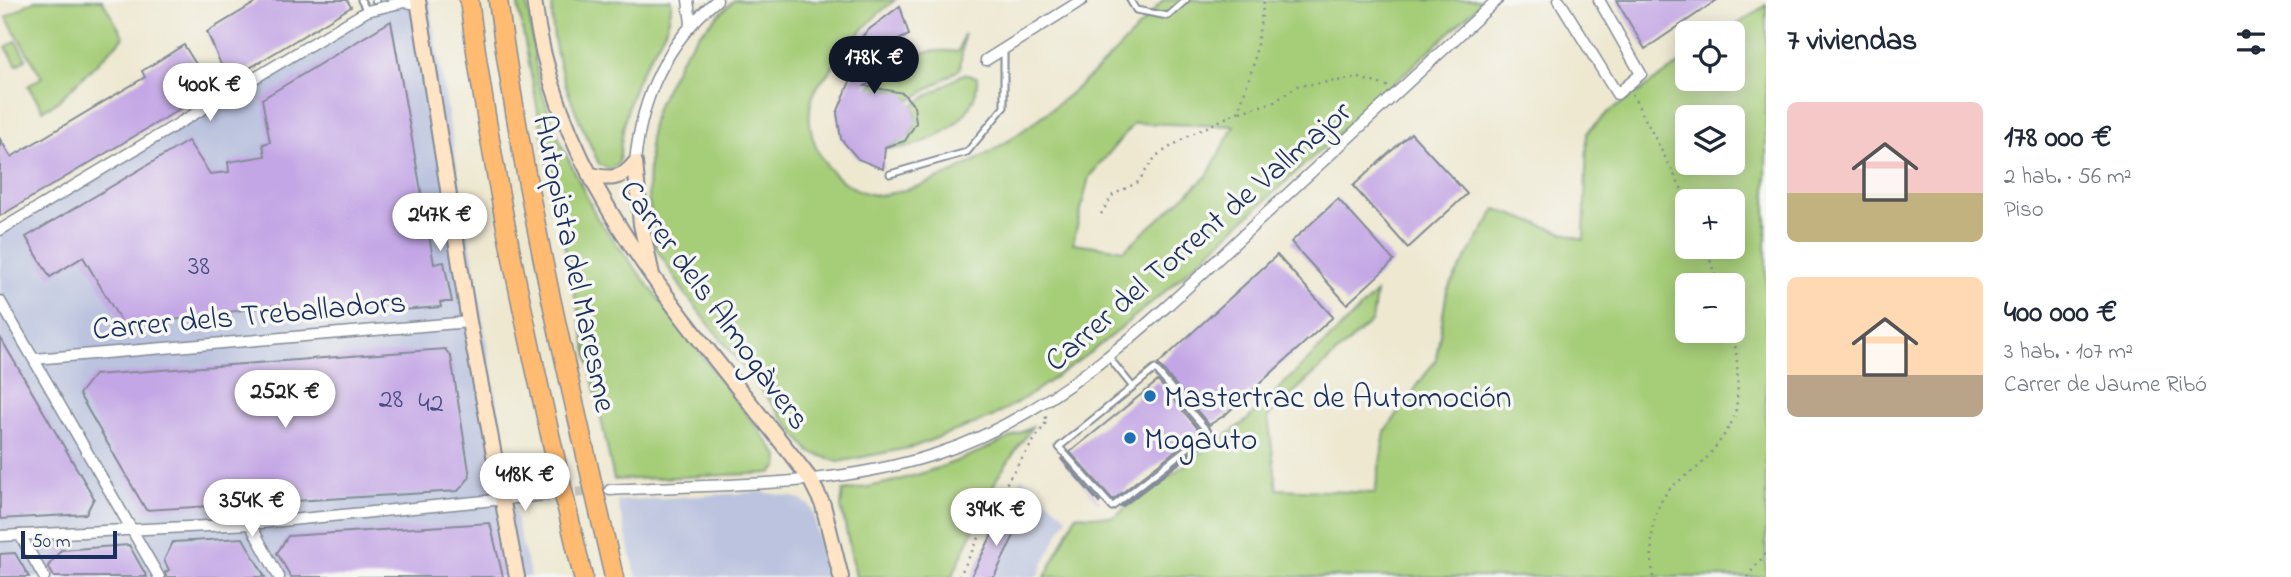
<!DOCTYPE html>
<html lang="es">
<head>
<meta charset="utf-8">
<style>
	:root { --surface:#fff; --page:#f2f2f3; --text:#1f2937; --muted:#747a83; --accent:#111827 }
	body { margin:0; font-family:"Indie Flower",sans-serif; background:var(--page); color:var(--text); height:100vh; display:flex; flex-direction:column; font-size:26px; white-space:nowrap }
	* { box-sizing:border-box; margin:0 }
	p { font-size:23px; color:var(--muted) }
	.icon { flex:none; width:38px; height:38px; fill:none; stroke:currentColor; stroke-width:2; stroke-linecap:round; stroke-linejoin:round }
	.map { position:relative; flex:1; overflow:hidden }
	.side { display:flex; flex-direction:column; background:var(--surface); width:525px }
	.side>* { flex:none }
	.tools { position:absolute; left:1675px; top:21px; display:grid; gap:14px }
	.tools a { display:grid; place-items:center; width:70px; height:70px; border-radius:10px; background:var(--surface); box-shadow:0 4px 18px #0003; font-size:35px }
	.scale { position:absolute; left:21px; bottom:18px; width:96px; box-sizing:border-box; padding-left:7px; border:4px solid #1b2f5e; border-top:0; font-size:19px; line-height:24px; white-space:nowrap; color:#1b2f5e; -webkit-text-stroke:5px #f6f6f2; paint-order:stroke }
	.price { position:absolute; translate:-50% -60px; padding:0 16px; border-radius:24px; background:#fff; color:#222; font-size:23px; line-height:46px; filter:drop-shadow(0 2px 4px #0008) }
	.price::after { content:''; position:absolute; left:50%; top:42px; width:21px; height:16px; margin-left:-10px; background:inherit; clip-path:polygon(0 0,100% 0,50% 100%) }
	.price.on { background:var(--accent); color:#fff }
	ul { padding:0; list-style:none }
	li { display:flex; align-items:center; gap:21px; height:175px; padding:0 21px }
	li span { display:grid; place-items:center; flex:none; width:196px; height:140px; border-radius:10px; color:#555 }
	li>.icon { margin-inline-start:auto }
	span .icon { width:84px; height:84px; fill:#fffc; stroke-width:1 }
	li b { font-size:30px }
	h2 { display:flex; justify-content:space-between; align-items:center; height:84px; padding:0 21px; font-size:30px }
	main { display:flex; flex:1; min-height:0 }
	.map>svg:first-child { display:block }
	.industrial { fill:#bbc3de }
	.green { fill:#a6cd78; stroke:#607e6b; stroke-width:2; fill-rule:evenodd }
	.building { fill:#c3a6e5 }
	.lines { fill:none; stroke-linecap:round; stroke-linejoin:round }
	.street-tunnel { stroke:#c4c3b9; stroke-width:10; stroke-dasharray:10 5; stroke-linecap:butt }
	.lane-casing { stroke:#848c97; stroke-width:9 }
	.street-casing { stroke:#848c97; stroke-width:13 }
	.secondary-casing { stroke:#848c97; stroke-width:18 }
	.highway-casing { stroke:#848c97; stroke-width:21 }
	.path { stroke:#848c97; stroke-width:2.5; stroke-dasharray:2 5; stroke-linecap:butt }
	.lane { stroke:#fff; stroke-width:5 }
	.street { stroke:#fff; stroke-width:10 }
	.secondary { stroke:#ffe4c6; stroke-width:14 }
	.highway { stroke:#ffbb71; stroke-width:18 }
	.poi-dot { fill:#1f6fb2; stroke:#f6f6f2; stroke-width:2.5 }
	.labels { text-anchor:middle; stroke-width:7; stroke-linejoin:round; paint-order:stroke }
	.number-label { font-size:28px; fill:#454d80 }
	.street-label { font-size:32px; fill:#1b2f5e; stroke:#f6f6f2 }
	.poi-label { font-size:32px; fill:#1b2f5e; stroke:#f6f6f2; text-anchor:start }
</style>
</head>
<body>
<main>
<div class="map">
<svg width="1766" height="577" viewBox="0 0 1766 577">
	<rect width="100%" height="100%" fill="#f6f6f2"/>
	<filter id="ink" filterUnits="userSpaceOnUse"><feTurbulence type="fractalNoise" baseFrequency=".0143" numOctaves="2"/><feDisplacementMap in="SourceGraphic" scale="14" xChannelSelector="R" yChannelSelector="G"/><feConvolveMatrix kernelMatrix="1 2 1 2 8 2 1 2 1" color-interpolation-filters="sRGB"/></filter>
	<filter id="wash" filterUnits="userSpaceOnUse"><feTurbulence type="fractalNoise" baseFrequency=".00686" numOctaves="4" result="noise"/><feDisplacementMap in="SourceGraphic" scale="28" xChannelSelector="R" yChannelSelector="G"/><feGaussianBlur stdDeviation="1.57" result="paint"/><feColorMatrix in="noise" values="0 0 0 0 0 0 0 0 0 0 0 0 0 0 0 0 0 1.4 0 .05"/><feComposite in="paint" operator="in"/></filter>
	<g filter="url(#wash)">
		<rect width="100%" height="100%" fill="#eee8d0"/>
		<path class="industrial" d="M389,0H429L518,528L531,577H0V233Z
			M1022,478L1067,517L1037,577H971Z
			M762,492L797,498L809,505L813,511L825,577H637L617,501Z"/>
		<path class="green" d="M35,0H102L124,37L56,103L43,110L28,86L42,77L6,17Z
			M517,0H527L538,82L562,146L597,218L779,457L778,467L771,473L614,480L553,191Z
			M553,0H671C673,31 647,55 636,83C626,108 621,135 619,162L611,170L599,164C577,116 547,54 553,0Z
			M734,0H895C867,21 852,42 831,70C826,76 818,84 815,91C802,119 814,155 835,175C846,185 867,197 883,195C987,177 1097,78 1163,0H1485L1169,288L1095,349L1030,395L992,417L913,447L838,462L810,452L686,295L656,248L648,195L650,134L656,108L680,60L697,36ZM1134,123L1234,126L1207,176L1124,250L1073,243L1089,177Z
			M1766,5V577H1045L1076,515L1113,517L1247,420L1376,293L1372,321L1268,416L1277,489L1375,493L1385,432L1436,359L1447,290L1496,209L1584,240L1587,133L1606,114L1687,59V79H1732V33H1725ZM1687,117H1732V163H1687ZM1687,201H1732V247H1687ZM1687,285H1732V331H1687Z
			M964,34L960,69L911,100L892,89L866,92C888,61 920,46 958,52Z
			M16,41L26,59L17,65L6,47Z
			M963,74L977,77C980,122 923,151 885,148C906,141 922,131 913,105Z
			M1032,427L997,478L952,577H856L841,506L843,491C912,482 970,458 1032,427Z"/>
		<g id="blocks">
			<path class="building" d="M260,0H347L351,7L228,81L207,32Z
				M1616,0H1717L1645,49Z
				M900,6L909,35L879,49L891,66L865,86L903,93L914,106L916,123L905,141L885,147L883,169L858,159L841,139L837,113L853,74L840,63L867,31Z
				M391,21L434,264L444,262L452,302H440L441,307L293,318L285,304L159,322L163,327L126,330L83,257L50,277L26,237L188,141L210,174L229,172L228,162L265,156L263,144L270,142L262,99Z
				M184,45L212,90L0,216V139L11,157L145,77L142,71Z
				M1411,133L1467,194L1408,248L1353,186Z
				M1338,199L1394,261L1347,304L1291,242Z
				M1277,255L1333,317L1225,415L1209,425L1158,364Z
				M0,337L94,498L86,514L0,519Z
				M445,349L451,357L470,477L458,491L146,510L79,394L94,375Z
				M1158,381L1200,431L1113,500L1070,452Z
				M1209,438L1210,440L1122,507L1121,506Z
				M1062,458L1100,502L1099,503L1061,459Z
				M1002,514L1020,523L994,577H971Z
				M490,523L503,577H291L277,553L288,536Z
				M243,538L265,577H166L165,573L169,570L164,560L173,542Z
				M129,545L147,577H54L48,566L61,550Z
				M15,553L29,577H0V554Z"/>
		</g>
	</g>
	<g filter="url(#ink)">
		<use href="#blocks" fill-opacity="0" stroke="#848c97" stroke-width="2"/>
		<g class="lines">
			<path class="street-tunnel" d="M546,495L610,490"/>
			<g class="lane-casing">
				<path id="lane" d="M361,0L367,11
					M375,0H376
					M1130,0L1136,10L1168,16L1186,0
					M890,174L967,152L1004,107V49
					M1107,355L1132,386
					M1155,369L1208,432L1112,507L1059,447Z"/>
			</g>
			<g class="street-casing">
				<path id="street" d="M688,0L691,23
					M1559,0L1617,94L1641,74L1599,0
					M986,60L1082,0
					M635,163C641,97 666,43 717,0
					M0,230L367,11L404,2L419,4
					M0,301L159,577
					M34,359L469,322
					M610,490C717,484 832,488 936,454C1066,412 1169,304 1267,213C1344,142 1421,71 1497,0
					M250,524L279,577
					M20,535L44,577
					M0,536L250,524L546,495"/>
			</g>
			<g class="secondary-casing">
				<path id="secondary" d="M418,0L469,322L517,577
					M534,0C556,191 699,333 810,479L823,505L841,577
					M635,163L641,224L652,275
					M589,174C608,180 622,180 635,163"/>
			</g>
			<g class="highway-casing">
				<path id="highway" d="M469,0C494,195 538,386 583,577
					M498,0C524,195 570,386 614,577"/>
			</g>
			<path class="path" d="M1632,94L1688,201
				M1240,112L1274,102L1297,86L1359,78L1390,87
				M1101,214L1113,195L1138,182L1156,156L1186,137L1238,112L1254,63L1264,0
				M1706,247L1718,285
				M959,577L1011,475L1047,421L1045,415
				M1653,577C1651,550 1649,522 1663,498C1673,481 1691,475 1703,462C1713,451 1729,430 1734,417C1740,399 1738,349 1732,330
				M1747,577L1766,553"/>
			<use href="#lane" class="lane"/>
			<use href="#street" class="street"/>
			<use href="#secondary" class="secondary"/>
			<use href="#highway" class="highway"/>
		</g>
	</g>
	<g class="poi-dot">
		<circle cx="1150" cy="396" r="7"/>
		<circle cx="1130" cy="438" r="7"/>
	</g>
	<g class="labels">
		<g class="number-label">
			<text x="199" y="274">38</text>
			<text x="391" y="407">28</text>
			<text x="431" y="411">42</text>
		</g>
		<g class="street-label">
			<text transform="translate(1197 235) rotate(-41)" y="11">Carrer del Torrent de Vallmajor</text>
			<text transform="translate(576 263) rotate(78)" y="11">Autopista del Maresme</text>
			<text transform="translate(716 304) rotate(54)" y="11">Carrer dels Almogàvers</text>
			<text transform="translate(249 314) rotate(-5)" y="11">Carrer dels Treballadors</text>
		</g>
		<g class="poi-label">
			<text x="1164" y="407">Mastertrac de Automoción</text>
			<text x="1144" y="449">Mogauto</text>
		</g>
	</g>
</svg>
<div class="tools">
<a><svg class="icon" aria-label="locate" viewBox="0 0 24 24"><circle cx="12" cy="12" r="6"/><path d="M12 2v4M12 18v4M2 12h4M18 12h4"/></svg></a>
<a><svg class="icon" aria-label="layers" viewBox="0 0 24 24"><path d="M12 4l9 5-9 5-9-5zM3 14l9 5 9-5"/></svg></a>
<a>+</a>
<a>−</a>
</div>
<div class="scale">50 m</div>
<b class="price on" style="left:874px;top:96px">178K €</b>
<b class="price" style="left:210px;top:123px">400K €</b>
<b class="price" style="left:440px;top:253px">247K €</b>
<b class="price" style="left:285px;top:430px">252K €</b>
<b class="price" style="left:525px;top:513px">418K €</b>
<b class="price" style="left:252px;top:539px">354K €</b>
<b class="price" style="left:996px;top:548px">394K €</b>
</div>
<section class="side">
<h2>7 viviendas<svg class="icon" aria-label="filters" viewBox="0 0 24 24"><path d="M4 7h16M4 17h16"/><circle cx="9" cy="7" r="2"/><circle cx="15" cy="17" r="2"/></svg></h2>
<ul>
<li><span style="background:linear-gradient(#f6c9c9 65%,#c2b280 0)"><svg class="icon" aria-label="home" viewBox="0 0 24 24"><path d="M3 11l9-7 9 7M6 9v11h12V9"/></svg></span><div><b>178 000 €</b><p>2 hab. · 56 m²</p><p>Piso</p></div></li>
<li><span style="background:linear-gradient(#ffd9b3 70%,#b9a48a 0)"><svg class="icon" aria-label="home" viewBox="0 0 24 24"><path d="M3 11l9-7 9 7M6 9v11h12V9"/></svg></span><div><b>400 000 €</b><p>3 hab. · 107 m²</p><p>Carrer de Jaume Ribó</p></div></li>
</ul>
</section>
</main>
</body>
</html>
